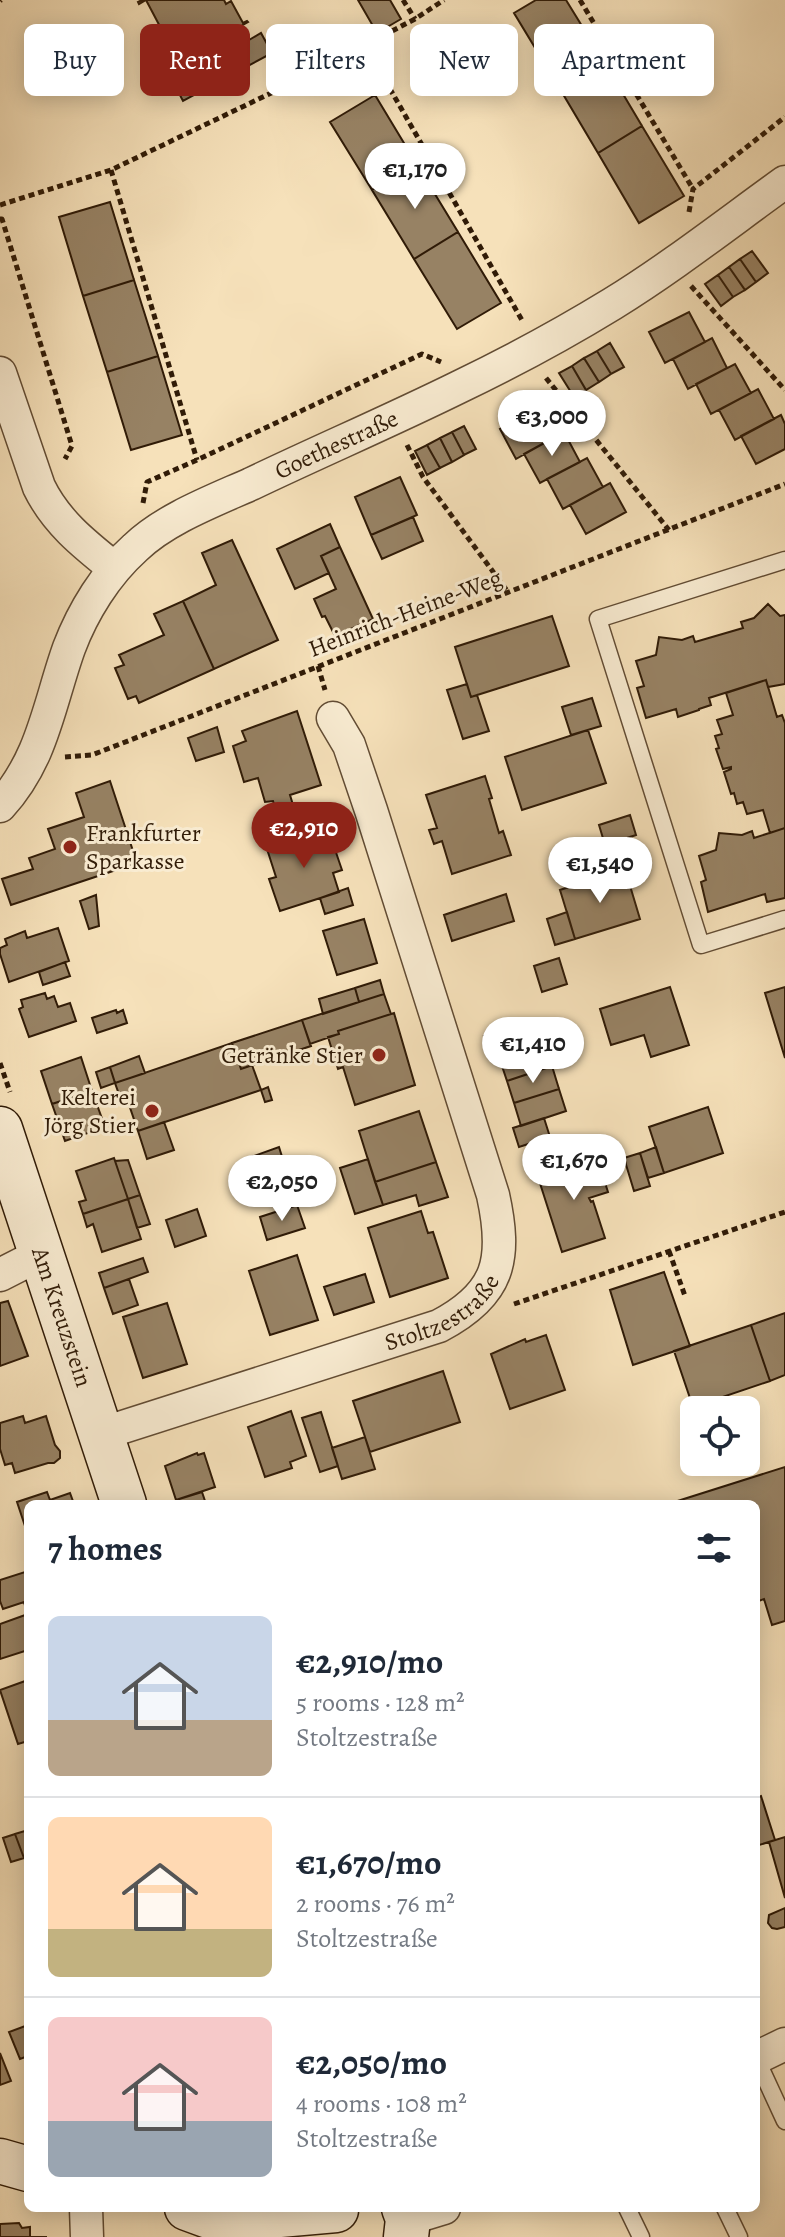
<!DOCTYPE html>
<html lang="en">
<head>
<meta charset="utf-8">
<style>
	:root { --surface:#fff; --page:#f2f2f3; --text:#1f2937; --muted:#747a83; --line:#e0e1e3; --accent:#8f2418 }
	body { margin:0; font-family:Alegreya,serif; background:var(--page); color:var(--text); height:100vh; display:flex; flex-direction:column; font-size:30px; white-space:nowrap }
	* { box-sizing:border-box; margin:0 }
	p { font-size:26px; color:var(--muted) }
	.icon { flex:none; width:44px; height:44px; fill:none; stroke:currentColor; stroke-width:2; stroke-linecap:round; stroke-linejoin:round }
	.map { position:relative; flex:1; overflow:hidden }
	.side { position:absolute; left:24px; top:1500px; width:736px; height:712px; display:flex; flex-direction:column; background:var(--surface); border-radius:12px; box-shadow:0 4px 20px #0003 }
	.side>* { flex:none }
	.banner { position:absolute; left:24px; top:24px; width:738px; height:72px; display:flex; gap:16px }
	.controls { position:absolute; left:680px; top:1396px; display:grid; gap:16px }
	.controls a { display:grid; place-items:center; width:80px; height:80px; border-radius:12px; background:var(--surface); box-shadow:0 4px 20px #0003; font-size:40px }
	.price { position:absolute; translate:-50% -68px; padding:0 18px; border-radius:28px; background:#fff; color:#222; font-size:26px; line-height:52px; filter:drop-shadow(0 2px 4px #0008) }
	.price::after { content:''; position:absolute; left:50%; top:48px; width:24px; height:18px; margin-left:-12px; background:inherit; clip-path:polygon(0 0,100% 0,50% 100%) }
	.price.current { background:var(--accent); color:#fff }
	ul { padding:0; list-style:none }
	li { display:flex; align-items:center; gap:24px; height:200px; padding:0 24px }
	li+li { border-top:2px solid var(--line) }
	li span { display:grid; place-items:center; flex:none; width:224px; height:160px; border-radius:12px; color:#555 }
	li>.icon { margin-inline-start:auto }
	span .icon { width:96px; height:96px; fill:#fffc; stroke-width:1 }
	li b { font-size:34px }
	h2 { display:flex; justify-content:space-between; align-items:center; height:96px; padding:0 24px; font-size:34px }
	.pill { padding:0 28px; border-radius:12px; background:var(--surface); box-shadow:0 4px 20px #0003; font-size:28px; line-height:72px }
	.pill.current { background:var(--accent); color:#fff }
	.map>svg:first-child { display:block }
	.building { fill:#978264; stroke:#301b07; stroke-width:2 }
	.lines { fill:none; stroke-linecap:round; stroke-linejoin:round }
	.lane-casing { stroke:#624c34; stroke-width:19 }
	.street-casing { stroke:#624c34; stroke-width:35 }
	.secondary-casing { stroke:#301b07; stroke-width:47 }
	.path { stroke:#301b07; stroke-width:5; stroke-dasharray:6 4; stroke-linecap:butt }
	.lane { stroke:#f9ecd2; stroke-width:16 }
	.street { stroke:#f9ecd2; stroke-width:32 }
	.secondary { stroke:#f9ecd2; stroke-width:44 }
	.poi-dot { fill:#8f2418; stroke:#f9ecd2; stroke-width:3 }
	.labels { text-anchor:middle; stroke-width:6; stroke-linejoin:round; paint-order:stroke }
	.street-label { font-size:24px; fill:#301b07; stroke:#f9ecd2 }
	.poi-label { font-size:24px; fill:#301b07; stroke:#f9ecd2; text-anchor:end }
</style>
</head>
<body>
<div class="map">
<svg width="785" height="2237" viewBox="0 0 785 2237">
	<rect width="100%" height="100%" fill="#f6e1ba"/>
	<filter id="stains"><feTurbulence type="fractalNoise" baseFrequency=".0025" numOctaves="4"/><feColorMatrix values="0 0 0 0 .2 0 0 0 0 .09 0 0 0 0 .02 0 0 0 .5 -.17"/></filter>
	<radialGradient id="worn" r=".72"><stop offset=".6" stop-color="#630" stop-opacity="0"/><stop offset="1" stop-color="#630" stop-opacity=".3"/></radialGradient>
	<path class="building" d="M142,0H224L226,4L231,1L243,23L247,21L248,22L241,26L249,40L261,33L272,53L183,101L170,76L183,69L175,53L168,57L167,56L174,52L167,39L160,42L159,40L165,36L146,0L139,4L138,2Z
		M358,0H390L401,19L377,33Z
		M536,0H566L601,57L557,84L514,13Z
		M601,57L642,126L598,153L557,84Z
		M375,95L416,163L372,190L330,122Z
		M642,126L684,196L639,223L598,153Z
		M416,163L458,232L414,259L372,190Z
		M110,202L134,280L83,296L59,217Z
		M458,232L501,303L457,329L414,259Z
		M752,251L768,273L756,282L740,259Z
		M740,259L756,282L745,290L729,267Z
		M729,267L745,290L733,297L718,275Z
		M718,275L733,297L721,306L705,284Z
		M134,280L158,356L107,372L83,296Z
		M689,312L705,342L665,363L649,332Z
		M712,338L727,368L688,389L673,359Z
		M610,343L624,367L611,374L597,351Z
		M597,351L611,374L599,382L584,358Z
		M158,356L182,435L131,450L107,372Z
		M584,358L599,382L586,390L572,366Z
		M735,364L751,393L711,414L696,384Z
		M572,366L586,390L574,397L559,373Z
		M758,389L774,419L735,440L719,410Z
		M539,407L555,437L516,459L500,429Z
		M781,415L785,424V449L756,464L741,436Z
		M464,426L476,449L464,455L452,432Z
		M452,432L464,455L452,462L440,438Z
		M564,432L580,462L540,483L524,454Z
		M440,438L452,462L440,468L427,445Z
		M427,445L440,468L427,475L415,451Z
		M587,458L603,487L563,509L547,479Z
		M400,477L417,515L371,535L355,497Z
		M610,483L626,512L586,534L570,505Z
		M413,517L423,541L382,559L371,535Z
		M330,524L340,547L321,556L329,573L295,589L277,549Z
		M232,540L278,640L214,669L183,601L216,585L202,553Z
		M340,547L373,619L335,636L325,616L322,617L314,599L336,589L321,556Z
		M183,601L214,669L139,703L136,696L128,699L115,668L124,665L119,655L164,635L154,614Z
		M768,604L780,616L785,615V684L768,687L766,680L709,698L711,705L699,709V710L678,717L676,709L646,718L637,688L644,686L636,661L656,655L659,637L682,640L693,636L695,642L743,628L741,622L754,618Z
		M552,616L569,666L471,697L455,647Z
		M766,680L777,717L782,715L785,723V828L770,833L763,810L747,814L743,802L737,804L734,793L731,794L724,772L731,769V767L723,769L716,749L719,748L715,736L722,734L717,720L733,715L726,693Z
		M467,684L471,697L477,695L489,731L463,739L447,690Z
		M592,698L601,726L571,735L562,707Z
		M297,711L321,785L290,795L293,805L276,810L273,801L265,802L258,778L244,782L233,746L246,741L242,731Z
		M217,727L224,752L196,761L188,738Z
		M588,730L606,783L522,810L505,757Z
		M485,776L492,798L489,799L499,833L503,831L511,855L452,874L442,841L434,844L429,830L437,828L426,795Z
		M110,781L137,863L11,905L2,879L33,869L29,858L55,849L48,829L84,817L76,793Z
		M630,815L636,835L605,845L599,825Z
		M785,828V898L767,902L765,894L708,912L701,882L706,880L699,856L716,850L719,833L742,835L752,831L754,838Z
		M328,829L342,870L333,873L339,892L280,911L269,879L276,877L267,849Z
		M625,839L634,867L605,876L596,848Z
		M625,869L640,919L575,939L560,890L584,882V885Z
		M348,888L353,905L325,914L320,898Z
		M506,894L514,921L452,941L444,915Z
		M96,895L99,926L89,929L80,901Z
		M567,912L575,939L555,945L547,919Z
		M364,919L377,963L337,975L323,931Z
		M58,928L69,961L9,982L0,954V948L7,945L5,939L25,931L27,938Z
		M559,958L567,984L542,992L534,966Z
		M65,962L70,976L43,985L39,972Z
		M380,980L384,994L359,1002L355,988Z
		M670,987L689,1045L651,1057L644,1035L611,1045L600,1009Z
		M785,987V1058L765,993Z
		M355,988L359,1002L323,1014L319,999Z
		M45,993L47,999L54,996L58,1007L70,1003L76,1021L29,1037L19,1009L23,1007L21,1000Z
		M384,994L391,1014L338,1031L339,1034L310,1044L302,1020Z
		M116,1010L117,1013L123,1010L127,1023L97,1033L92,1018Z
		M394,1013L415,1085L355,1105L343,1067L338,1069L328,1037L339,1034L338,1031Z
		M302,1020L311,1046L241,1069L232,1043Z
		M515,1026L522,1050L491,1060L484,1036Z
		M544,1042L552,1066L507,1081L499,1057Z
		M232,1043L241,1069L252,1065L261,1090L138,1131L127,1099L121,1100L115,1083Z
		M139,1056L145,1073L115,1083L110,1067Z
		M81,1057L92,1091L52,1104L41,1071Z
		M552,1066L559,1089L514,1103L507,1081Z
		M110,1067L115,1083L101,1088L96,1072Z
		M268,1087L272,1100L265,1102L261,1090Z
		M559,1089L566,1111L521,1126L514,1103Z
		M92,1091L105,1127L65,1141L52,1104Z
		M708,1107L723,1153L664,1173L649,1127Z
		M419,1111L436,1162L375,1182L359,1131Z
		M544,1118L550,1137L519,1147L513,1128Z
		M164,1122L174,1150L147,1159L138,1131Z
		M279,1147L297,1205L277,1212L267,1182L253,1187L243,1160Z
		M656,1147L664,1173L648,1178L640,1153Z
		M559,1152L564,1165L537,1174L533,1161Z
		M640,1153L650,1186L634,1191L624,1158Z
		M596,1155L608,1192L589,1198L591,1202L593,1201L605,1238L562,1252L537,1174Z
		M114,1158L128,1199L83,1214L79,1202L86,1200L76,1171Z
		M368,1159L383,1205L355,1214L340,1168Z
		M128,1160L140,1195L128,1199L115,1161Z
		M436,1162L448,1197L419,1206L416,1195L383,1205L375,1182Z
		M140,1195L150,1224L137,1228L128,1199Z
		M128,1199L141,1239L102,1252L93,1224L87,1227L83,1214Z
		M297,1205L305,1228L267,1240L260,1217Z
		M197,1209L206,1236L175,1247L166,1220Z
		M421,1211L428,1233L433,1232L448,1278L390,1297L368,1228Z
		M297,1255L318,1320L270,1335L249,1271Z
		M143,1258L148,1272L104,1288L99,1273Z
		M664,1272L690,1346L633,1365L610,1290Z
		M365,1274L374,1302L334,1315L324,1287Z
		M129,1279L138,1305L113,1314L104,1288Z
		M8,1301L28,1356L0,1366V1303Z
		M167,1303L187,1364L143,1378L123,1317Z
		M785,1313V1375L770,1381L751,1325Z
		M751,1325L770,1381L693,1407L674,1351Z
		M546,1335L565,1390L510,1409L491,1354L525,1339L526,1342Z
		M443,1371L460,1422L370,1452L353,1401Z
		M291,1411L306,1456L290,1462L292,1468L265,1477L248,1427Z
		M321,1412L338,1466L320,1472L302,1418Z
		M23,1416L25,1423L46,1416L55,1445L60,1451V1458L54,1463H48L15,1473L12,1463L5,1465L0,1449V1423Z
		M365,1437L375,1469L342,1479L332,1448Z
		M197,1453L198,1455L204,1453L215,1487L176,1500L165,1466Z
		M785,1467V1621L772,1625L764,1599L756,1602V1504H668Z
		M47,1492L50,1500L70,1493L74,1504H28V1535L17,1502Z
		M202,1492L206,1504H177L176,1500Z
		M28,1571V1608L26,1609L24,1602L3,1609L0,1601V1580Z
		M28,1614V1650L0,1659V1624Z
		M28,1680V1741L18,1744L0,1690Z
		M761,1796L775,1840L756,1846V1798Z
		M28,1830V1856L24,1858L15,1834Z
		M15,1834L24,1858L11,1862L3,1838Z
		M785,1837V1898L769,1842Z
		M785,1908V1927L777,1929L772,1928L768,1923L769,1915Z
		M28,2025V2056L20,2059L9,2032Z
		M0,2053L11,2081L0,2085Z
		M19,2223L22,2228L30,2227V2237H47H0V2224Z"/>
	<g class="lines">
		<g class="lane-casing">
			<path id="lane" d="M785,560L598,619L701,945L785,919
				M756,2058L785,2121
				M627,2208L641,2237
				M725,2208L739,2237"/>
		</g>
		<g class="street-casing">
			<g id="street">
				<path d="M0,373L39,487C56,522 84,544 114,568"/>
				<path id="s1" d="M0,806C43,759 49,704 69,648C83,611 106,574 135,548C165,519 213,501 251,484C320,451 390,421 459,387C511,362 563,334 612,304C672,267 728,223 785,182"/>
				<path d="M0,1275L41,1254"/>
				<path id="s2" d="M101,1434L439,1326C500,1294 507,1259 493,1195L371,810L349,745L333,718"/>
				<path d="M756,2058L785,2044"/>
				<path d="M86,2208L87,2237"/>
				<path d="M408,2219L444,2208"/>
			</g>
		</g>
		<g class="secondary-casing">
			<g id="secondary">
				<path id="s3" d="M0,1129L124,1504"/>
				<path d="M0,2161L28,2169"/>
				<path d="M187,2208L252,2232"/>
				<path d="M404,2208L408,2219L406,2237"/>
				<path d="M225,2220L336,2210"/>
			</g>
		</g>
		<path class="path" d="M403,0L415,19
			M580,0L693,189
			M0,1L1,0
			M365,45L523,322
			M111,170L197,460
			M0,205L111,170L292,83L415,19L444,0
			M689,212L693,189L785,117
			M0,219H2L72,446L65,459
			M691,286L785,390
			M546,378L669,530
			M407,445L423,477L508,592
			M143,503L147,482L197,460L422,354L441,362
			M318,666L325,690
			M65,757L92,755L785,484
			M0,1063L10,1092
			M669,1251L685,1296
			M514,1304L785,1212"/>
		<use href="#lane" class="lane"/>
		<use href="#street" class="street"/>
		<use href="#secondary" class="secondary"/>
	</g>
	<g class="poi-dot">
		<circle cx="70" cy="847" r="8"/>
		<circle cx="379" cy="1055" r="8"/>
		<circle cx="152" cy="1111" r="8"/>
	</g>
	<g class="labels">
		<g class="street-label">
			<text dy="8" stroke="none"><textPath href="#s1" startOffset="522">Goethestraße</textPath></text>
			<text transform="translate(405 613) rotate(-21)" y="8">Heinrich-Heine-Weg</text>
			<text dy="8" stroke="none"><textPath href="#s2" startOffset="364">Stoltzestraße</textPath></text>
			<text dy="8" stroke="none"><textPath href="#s3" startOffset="198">Am Kreuzstein</textPath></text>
		</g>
		<g class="poi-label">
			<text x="86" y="841" text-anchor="start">Frankfurter<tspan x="86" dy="28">Sparkasse</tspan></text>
			<text x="363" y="1063">Getränke Stier</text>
			<text x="136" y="1105">Kelterei<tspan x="136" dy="28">Jörg Stier</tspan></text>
		</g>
	</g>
	<rect width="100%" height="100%" filter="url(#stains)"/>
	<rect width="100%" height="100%" fill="url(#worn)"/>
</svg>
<div class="controls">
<a><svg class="icon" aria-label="locate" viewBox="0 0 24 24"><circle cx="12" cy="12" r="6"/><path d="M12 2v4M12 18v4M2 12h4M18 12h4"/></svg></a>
</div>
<b class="price" style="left:415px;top:211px">€1,170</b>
<b class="price" style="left:552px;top:458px">€3,000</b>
<b class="price current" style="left:304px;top:870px">€2,910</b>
<b class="price" style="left:600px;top:905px">€1,540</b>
<b class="price" style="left:533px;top:1085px">€1,410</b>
<b class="price" style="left:574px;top:1202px">€1,670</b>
<b class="price" style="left:282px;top:1223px">€2,050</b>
<div class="banner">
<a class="pill">Buy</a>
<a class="pill current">Rent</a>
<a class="pill">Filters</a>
<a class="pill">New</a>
<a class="pill">Apartment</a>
</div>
<section class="side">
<h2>7 homes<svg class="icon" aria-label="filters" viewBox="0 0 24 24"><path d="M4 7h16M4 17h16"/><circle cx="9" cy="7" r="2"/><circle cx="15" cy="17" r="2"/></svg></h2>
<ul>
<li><span style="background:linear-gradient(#c9d6e8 65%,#b9a48a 0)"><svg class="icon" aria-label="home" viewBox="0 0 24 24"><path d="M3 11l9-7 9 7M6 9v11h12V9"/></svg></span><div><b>€2,910/mo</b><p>5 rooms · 128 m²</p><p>Stoltzestraße</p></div></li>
<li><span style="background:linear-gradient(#ffd9b3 70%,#c2b280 0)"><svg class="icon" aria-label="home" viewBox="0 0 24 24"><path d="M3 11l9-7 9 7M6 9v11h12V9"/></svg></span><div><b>€1,670/mo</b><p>2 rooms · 76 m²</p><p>Stoltzestraße</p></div></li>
<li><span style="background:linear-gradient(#f6c9c9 65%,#9aa5b1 0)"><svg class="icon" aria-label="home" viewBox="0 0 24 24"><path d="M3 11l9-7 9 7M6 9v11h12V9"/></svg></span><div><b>€2,050/mo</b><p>4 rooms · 108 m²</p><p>Stoltzestraße</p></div></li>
</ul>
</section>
</div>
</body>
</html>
